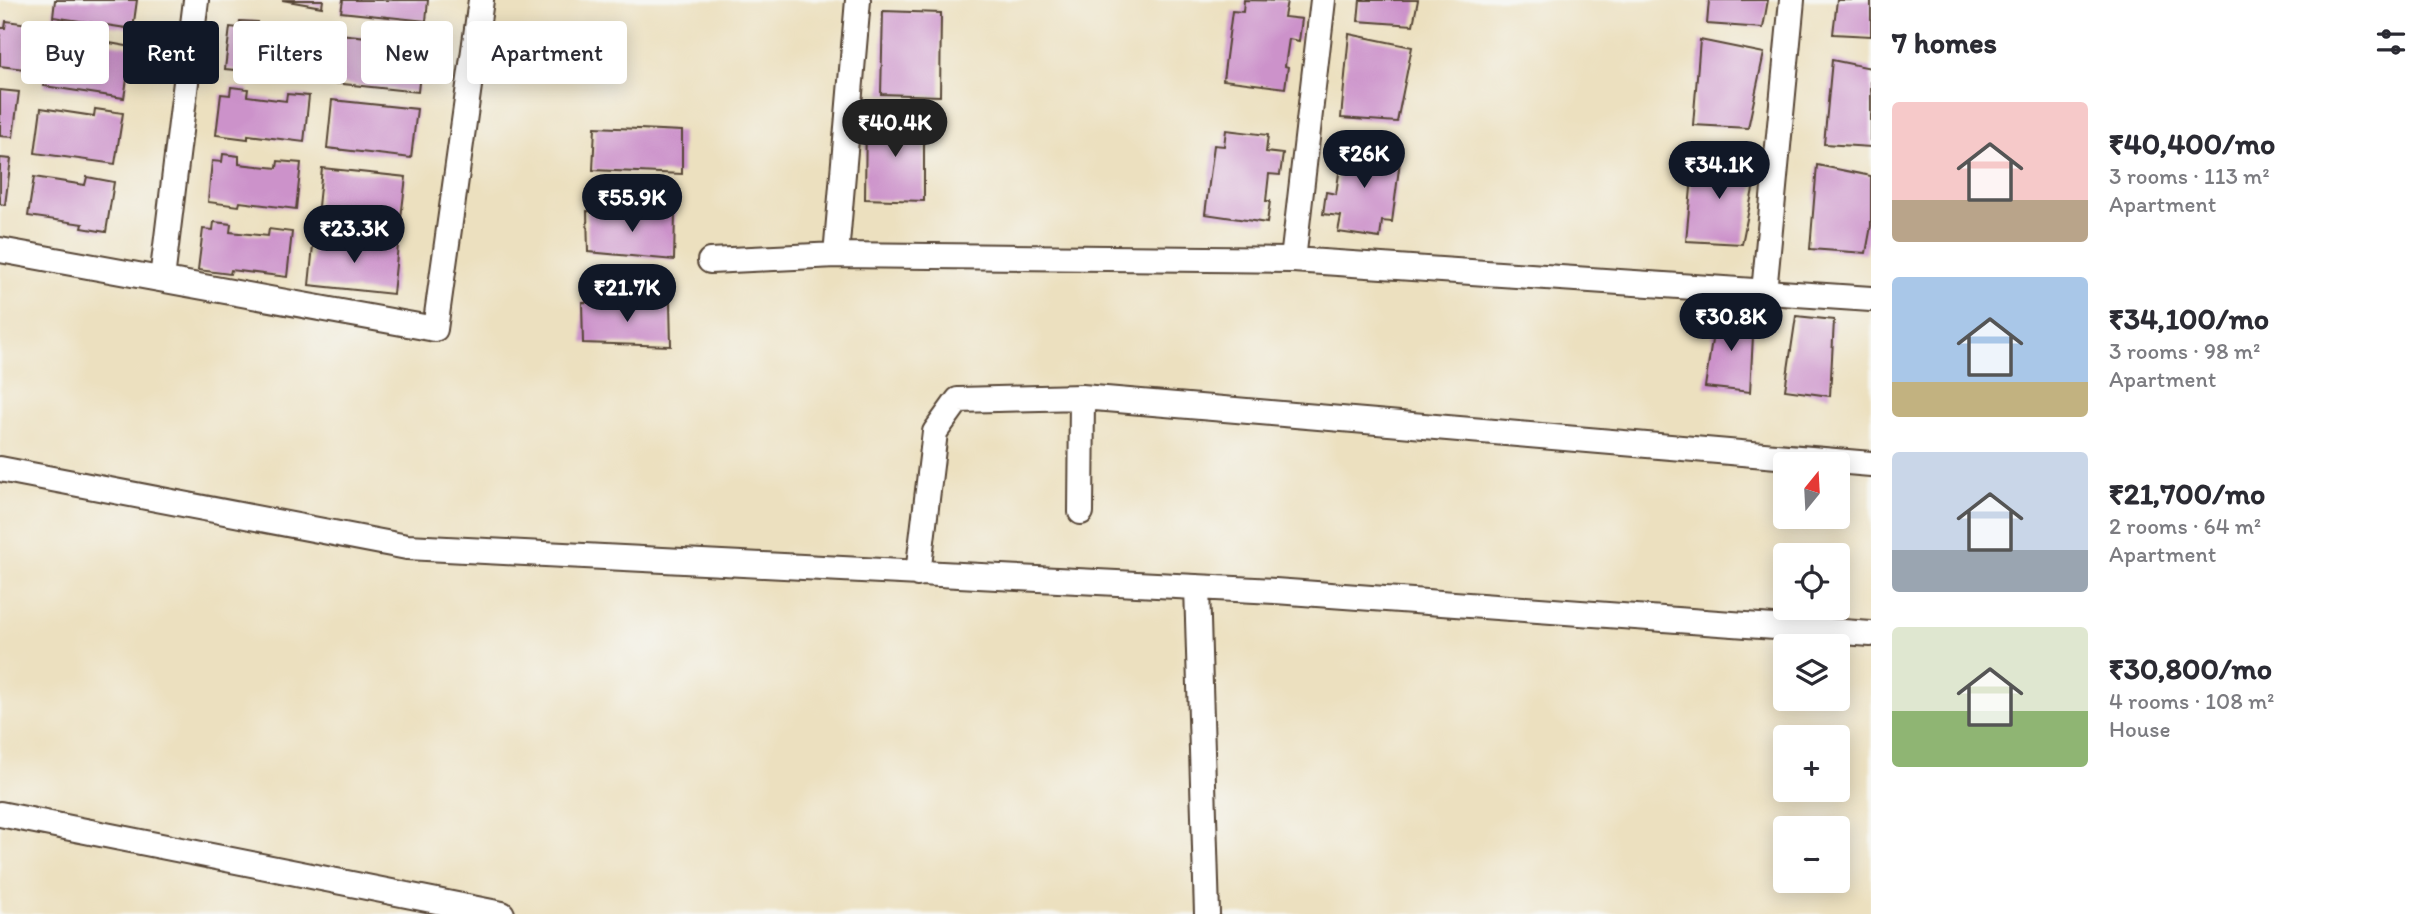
<!DOCTYPE html>
<html lang="en">
<head>
<meta charset="utf-8">
<style>
	:root { --surface:#fff; --page:#f2f2f3; --text:#2b2b33; --muted:#7c7c81; --accent:#111827 }
	body { margin:0; font-family:Itim,sans-serif; background:var(--page); color:var(--text); height:100vh; display:flex; flex-direction:column; font-size:26px; white-space:nowrap }
	* { box-sizing:border-box; margin:0 }
	p { font-size:23px; color:var(--muted) }
	.icon { flex:none; width:38px; height:38px; fill:none; stroke:currentColor; stroke-width:2; stroke-linecap:round; stroke-linejoin:round }
	.map { position:relative; flex:1; overflow:hidden }
	.details { display:flex; flex-direction:column; background:var(--surface); width:560px }
	.details>* { flex:none }
	.top-card { position:absolute; left:21px; top:21px; width:665px; height:63px; display:flex; gap:14px }
	.needle { width:46px; rotate:18deg }
	.tools { position:absolute; left:1773px; top:452px; display:grid; gap:14px }
	.tools a { display:grid; place-items:center; width:77px; height:77px; border-radius:7px; background:var(--surface); box-shadow:0 4px 18px #0003; font-size:35px }
	.price { position:absolute; translate:-50% -60px; padding:0 16px; border-radius:24px; background:var(--accent); color:#fff; font-size:23px; line-height:46px; filter:drop-shadow(0 2px 4px #0008) }
	.price::after { content:''; position:absolute; left:50%; top:42px; width:21px; height:16px; margin-left:-10px; background:inherit; clip-path:polygon(0 0,100% 0,50% 100%) }
	.price.active { background:#222; color:#fff }
	ul { padding:0; list-style:none }
	li { display:flex; align-items:center; gap:21px; height:175px; padding:0 21px }
	li span { display:grid; place-items:center; flex:none; width:196px; height:140px; border-radius:7px; color:#555 }
	li>.icon { margin-inline-start:auto }
	span .icon { width:84px; height:84px; fill:#fffc; stroke-width:1 }
	li b { font-size:30px }
	h2 { display:flex; justify-content:space-between; align-items:center; height:84px; padding:0 21px; font-size:30px }
	.pill { padding:0 24px; border-radius:7px; background:var(--surface); box-shadow:0 4px 18px #0003; font-size:24px; line-height:63px }
	.pill.active { background:var(--accent); color:#fff }
	main { display:flex; flex:1; min-height:0 }
	.map>svg:first-child { display:block }
	.building { fill:#cc92ca }
	.lines { fill:none; stroke-linecap:round; stroke-linejoin:round }
	.minor-casing { stroke:#564536; stroke-width:28 }
	.minor { stroke:#fff; stroke-width:24 }
</style>
</head>
<body>
<main>
<div class="map">
<svg width="1871" height="914" viewBox="0 0 1871 914">
	<rect width="100%" height="100%" fill="#f6f6f2"/>
	<filter id="ink" filterUnits="userSpaceOnUse"><feTurbulence type="fractalNoise" baseFrequency=".0143" numOctaves="2"/><feDisplacementMap in="SourceGraphic" scale="14" xChannelSelector="R" yChannelSelector="G"/><feConvolveMatrix kernelMatrix="1 2 1 2 8 2 1 2 1" color-interpolation-filters="sRGB"/></filter>
	<filter id="wash" filterUnits="userSpaceOnUse"><feTurbulence type="fractalNoise" baseFrequency=".00686" numOctaves="4" result="noise"/><feDisplacementMap in="SourceGraphic" scale="28" xChannelSelector="R" yChannelSelector="G"/><feGaussianBlur stdDeviation="1.57" result="paint"/><feColorMatrix in="noise" values="0 0 0 0 0 0 0 0 0 0 0 0 0 0 0 0 0 1.4 0 .05"/><feComposite in="paint" operator="in"/></filter>
	<g filter="url(#wash)">
		<rect width="100%" height="100%" fill="#ece0bf"/>
		<g id="blocks">
			<path class="building" d="M55,0H137L133,29L53,17Z
				M282,0H323L322,7Z
				M343,0H428L426,21L341,12Z
				M1244,0L1287,1L1284,17L1302,19L1299,41L1289,39L1285,66L1288,67L1285,88L1223,80L1232,11L1243,12Z
				M1360,0H1418L1413,25L1358,21Z
				M1709,0H1768L1763,28L1707,24Z
				M1837,0H1871V36L1833,34Z
				M883,11L941,13L940,96L881,94Z
				M6,21L29,24L24,69L0,66V28H5Z
				M240,21L257,22L256,30L295,35L296,27L319,30L313,75L257,69V72L225,69L230,27L239,28Z
				M339,34L423,43L418,92L334,83Z
				M1349,34L1412,47L1397,122L1341,118Z
				M1700,40L1764,53L1748,128L1693,125Z
				M51,42L103,50L104,42L132,47L124,98L44,86Z
				M1832,60L1871,68V147L1824,144Z
				M231,87L248,89L247,96L286,101L287,94L309,96L304,142L248,135V139L216,135L221,94L230,95Z
				M0,90L19,92L13,137L0,136Z
				M332,100L417,109L411,158L327,148Z
				M41,108L94,116L95,109L123,113L115,164L35,153Z
				M866,116L924,118V201L865,199Z
				M595,127L682,131V174L593,170Z
				M1226,130L1268,135L1266,152L1283,154L1280,175L1269,174L1266,201H1270L1267,223L1205,214L1214,145L1224,146Z
				M1339,144L1401,153L1392,222L1382,221L1380,238L1338,232L1341,216L1323,214L1326,192L1336,194L1340,167L1337,166Z
				M223,154L239,156V164L277,168L278,161L301,163L296,209L240,202L239,206L208,202L212,161L222,162Z
				M1694,156L1757,169L1742,244L1686,241Z
				M0,158L11,159L5,205L0,204Z
				M1817,165L1871,176V226L1866,253L1810,249Z
				M322,168L406,177L400,226L317,216Z
				M34,177L85,185L87,177L114,182L106,232L82,228L83,224L28,216Z
				M587,211L675,212L674,260L588,252Z
				M214,222L231,224L230,232L268,236L269,229L292,232L287,277L231,270L230,274L198,270L203,229L213,230Z
				M314,236L398,245L393,294L309,285Z
				M582,302L670,303L671,346L583,343Z
				M1716,313L1754,317L1750,392L1705,387Z
				M1796,316L1834,320L1830,396L1785,390Z"/>
		</g>
	</g>
	<g filter="url(#ink)">
		<use href="#blocks" fill-opacity="0" stroke="#564536" stroke-width="2"/>
		<g class="lines">
			<g class="minor-casing">
				<path id="minor" d="M0,250L435,329L481,0
					M836,255L858,0
					M1293,260L1323,0
					M710,261L836,255L1293,260L1871,299
					M162,279L196,0
					M1764,292L1792,0
					M0,469L407,547L1275,591L1871,634
					M1081,512L1082,397
					M918,574L935,432L958,400L1082,397L1871,464
					M1197,587L1207,914
					M0,814L502,914"/>
			</g>
			<use href="#minor" class="minor"/>
		</g>
	</g>
</svg>
<div class="tools">
<a><svg class="needle" viewBox="-14 -14 28 28"><path d="M0-13l5 13h-10z" fill="#e53935"/><path d="M0 13l5-13h-10z" fill="#7c7c81"/></svg></a>
<a><svg class="icon" aria-label="locate" viewBox="0 0 24 24"><circle cx="12" cy="12" r="6"/><path d="M12 2v4M12 18v4M2 12h4M18 12h4"/></svg></a>
<a><svg class="icon" aria-label="layers" viewBox="0 0 24 24"><path d="M12 4l9 5-9 5-9-5zM3 14l9 5 9-5"/></svg></a>
<a>+</a>
<a>−</a>
</div>
<b class="price active" style="left:895px;top:159px">₹40.4K</b>
<b class="price" style="left:1364px;top:190px">₹26K</b>
<b class="price" style="left:1719px;top:201px">₹34.1K</b>
<b class="price" style="left:632px;top:234px">₹55.9K</b>
<b class="price" style="left:354px;top:265px">₹23.3K</b>
<b class="price" style="left:627px;top:324px">₹21.7K</b>
<b class="price" style="left:1731px;top:353px">₹30.8K</b>
<div class="top-card">
<a class="pill">Buy</a>
<a class="pill active">Rent</a>
<a class="pill">Filters</a>
<a class="pill">New</a>
<a class="pill">Apartment</a>
</div>
</div>
<section class="details">
<h2>7 homes<svg class="icon" aria-label="filters" viewBox="0 0 24 24"><path d="M4 7h16M4 17h16"/><circle cx="9" cy="7" r="2"/><circle cx="15" cy="17" r="2"/></svg></h2>
<ul>
<li><span style="background:linear-gradient(#f6c9c9 70%,#b9a48a 0)"><svg class="icon" aria-label="home" viewBox="0 0 24 24"><path d="M3 11l9-7 9 7M6 9v11h12V9"/></svg></span><div><b>₹40,400/mo</b><p>3 rooms · 113 m²</p><p>Apartment</p></div></li>
<li><span style="background:linear-gradient(#a9c7e8 75%,#c2b280 0)"><svg class="icon" aria-label="home" viewBox="0 0 24 24"><path d="M3 11l9-7 9 7M6 9v11h12V9"/></svg></span><div><b>₹34,100/mo</b><p>3 rooms · 98 m²</p><p>Apartment</p></div></li>
<li><span style="background:linear-gradient(#c9d6e8 70%,#9aa5b1 0)"><svg class="icon" aria-label="home" viewBox="0 0 24 24"><path d="M3 11l9-7 9 7M6 9v11h12V9"/></svg></span><div><b>₹21,700/mo</b><p>2 rooms · 64 m²</p><p>Apartment</p></div></li>
<li><span style="background:linear-gradient(#dfe7d0 60%,#8fb573 0)"><svg class="icon" aria-label="home" viewBox="0 0 24 24"><path d="M3 11l9-7 9 7M6 9v11h12V9"/></svg></span><div><b>₹30,800/mo</b><p>4 rooms · 108 m²</p><p>House</p></div></li>
</ul>
</section>
</main>
</body>
</html>
